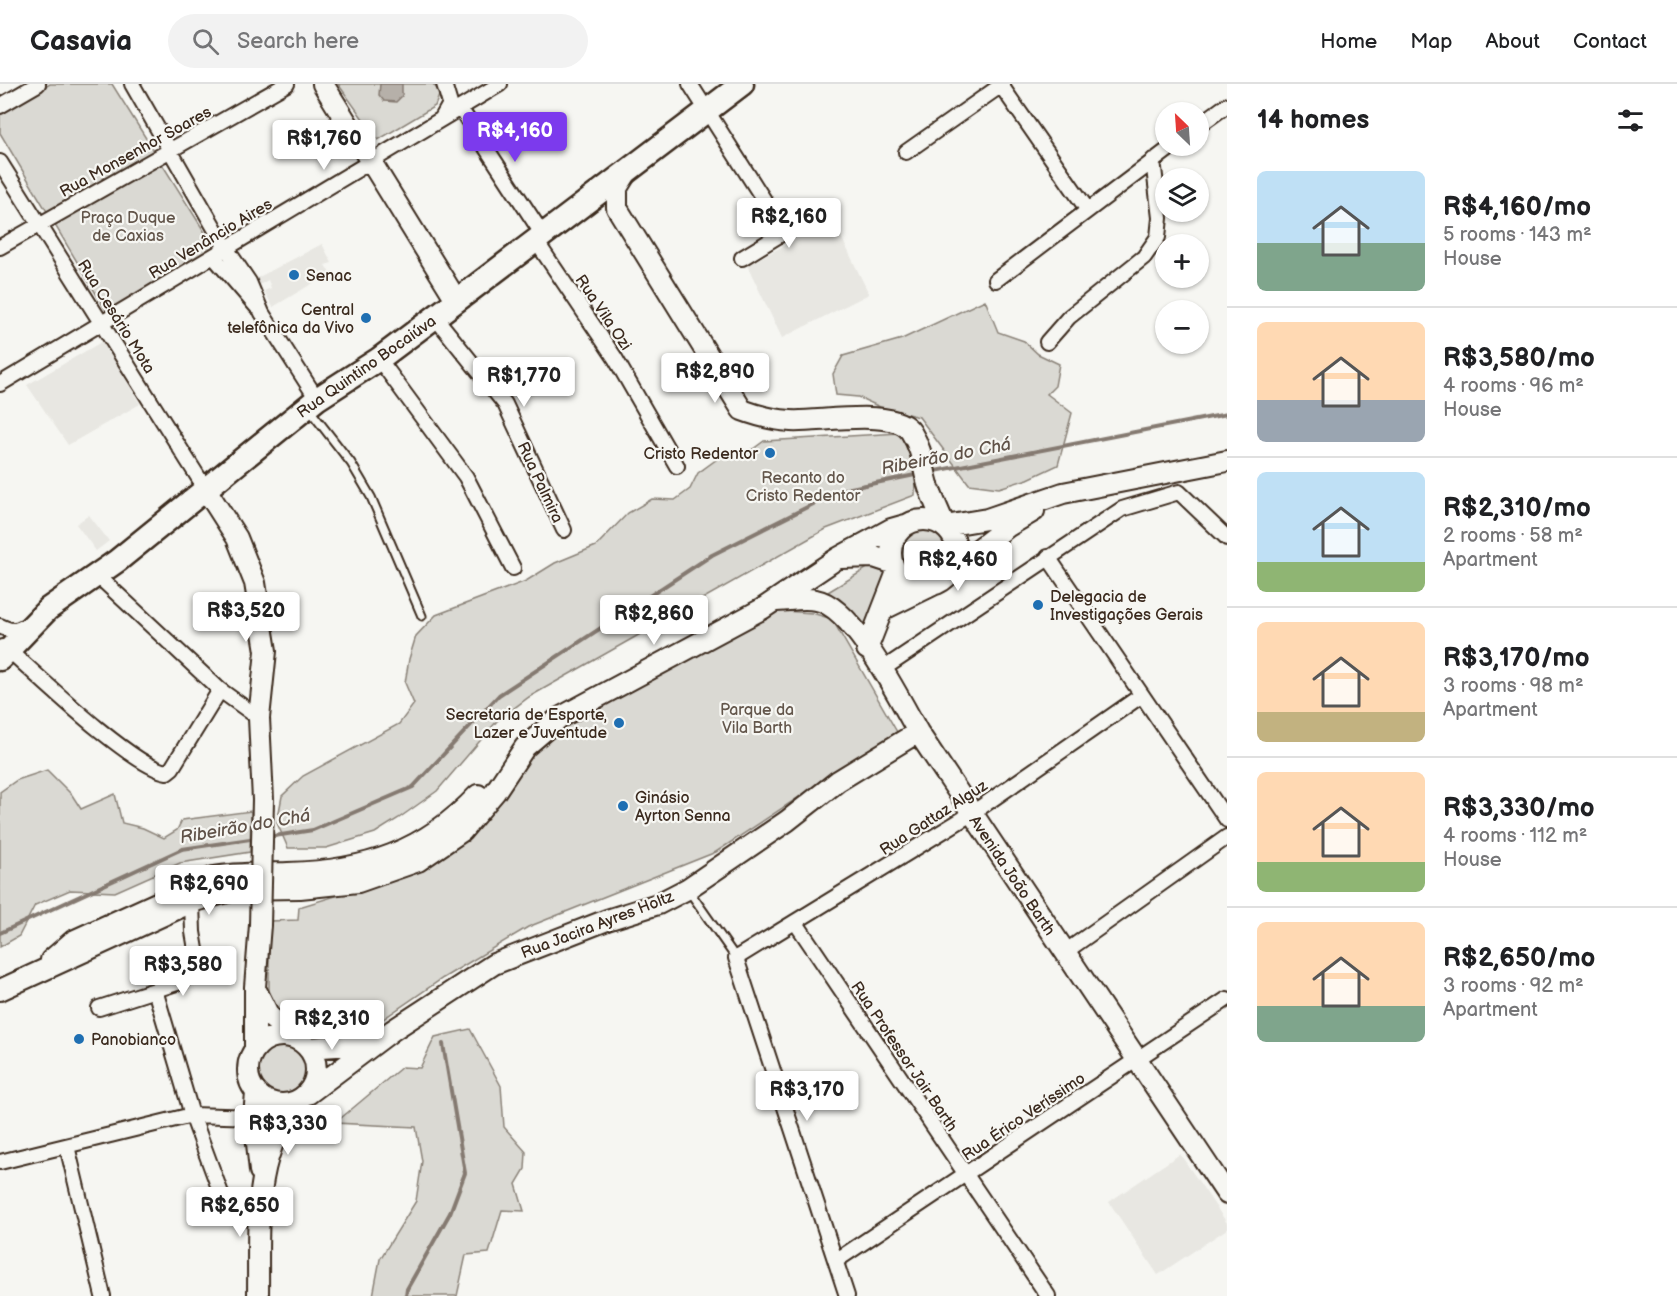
<!DOCTYPE html>
<html lang="en">
<head>
<meta charset="utf-8">
<style>
	:root { --surface:#fff; --page:#f2f2f2; --text:#202124; --muted:#757577; --line:#e0e0e0; --accent:#7c3aed }
	body { margin:0; font-family:"Balsamiq Sans",sans-serif; background:var(--page); color:var(--text); height:100vh; display:flex; flex-direction:column; font-size:22px; white-space:nowrap }
	* { box-sizing:border-box; margin:0 }
	p { font-size:20px; color:var(--muted) }
	.icon { flex:none; width:33px; height:33px; fill:none; stroke:currentColor; stroke-width:2; stroke-linecap:round; stroke-linejoin:round }
	.map { position:relative; flex:1; overflow:hidden }
	.sheet { display:flex; flex-direction:column; background:var(--surface); width:450px }
	.sheet>* { flex:none }
	.needle { width:39px; rotate:335deg }
	.controls { position:absolute; left:1155px; top:18px; display:grid; gap:12px }
	.controls a { display:grid; place-items:center; width:54px; height:54px; border-radius:50%; background:var(--surface); box-shadow:0 2px 4px #0004; font-size:30px }
	.price { position:absolute; translate:-50% -51px; padding:0 14px; border-radius:6px; background:#fff; color:#222; font-size:20px; line-height:39px; filter:drop-shadow(0 2px 3px #0008) }
	.price::after { content:''; position:absolute; left:50%; top:36px; width:18px; height:14px; margin-left:-9px; background:inherit; clip-path:polygon(0 0,100% 0,50% 100%) }
	.price.active { background:var(--accent); color:#fff }
	ul { padding:0; list-style:none }
	li { display:flex; align-items:center; gap:18px; height:150px; padding:0 30px }
	li+li { border-top:2px solid var(--line) }
	li span { display:grid; place-items:center; flex:none; width:168px; height:120px; border-radius:9px; color:#555 }
	li>.icon { margin-inline-start:auto }
	span .icon { width:72px; height:72px; fill:#fffc; stroke-width:1 }
	li b { font-size:26px }
	h2 { display:flex; justify-content:space-between; align-items:center; height:72px; padding:0 30px; font-size:26px }
	header { display:flex; align-items:center; gap:36px; box-sizing:border-box; height:84px; padding:0 30px; background:var(--surface); border-bottom:2px solid var(--line) }
	header strong { font-size:28px }
	nav { display:flex; gap:33px; margin-inline-start:auto; font-size:21px }
	.search { width:420px; height:54px; background:var(--page); display:flex; align-items:center; gap:15px; box-sizing:border-box; padding:0 21px; border-radius:33px; color:var(--muted); font-size:22px }
	main { display:flex; flex:1; min-height:0 }
	.map>svg:first-child { display:block }
	.built { fill:#e8e7e2 }
	.green { fill:#dad9d3; stroke:#8a8278; stroke-width:1.5 }
	.water { fill:#b6b0a9; stroke:#857a71; stroke-width:1.5 }
	.lines { fill:none; stroke-linecap:round; stroke-linejoin:round }
	.stream { stroke:#857a71; stroke-width:4 }
	.lane-casing { stroke:#3b2a1e; stroke-width:11 }
	.street-casing { stroke:#3b2a1e; stroke-width:18 }
	.secondary-casing { stroke:#3b2a1e; stroke-width:24 }
	.primary-casing { stroke:#3b2a1e; stroke-width:27 }
	.lane { stroke:#f6f6f2; stroke-width:7 }
	.street { stroke:#f6f6f2; stroke-width:14 }
	.secondary { stroke:#f6f6f2; stroke-width:20 }
	.primary { stroke:#f6f6f2; stroke-width:22 }
	.secondary-bridge-casing { stroke:#3b2a1e; stroke-width:24; stroke-linecap:butt }
	.secondary-bridge { stroke:#f6f6f2; stroke-width:20 }
	.poi-dot { fill:#1f6fb2; stroke:#f6f6f2; stroke-width:2 }
	.labels { text-anchor:middle; stroke-width:4.5; stroke-linejoin:round; paint-order:stroke }
	.street-label { font-size:16px; fill:#3b2a1e; stroke:#f6f6f2 }
	.park-label { font-size:16px; fill:#63564b; stroke:#f6f6f2 }
	.poi-label { font-size:16px; fill:#3b2a1e; stroke:#f6f6f2; text-anchor:start }
	.water-label { font-size:18px; font-style:italic; fill:#605248; stroke:#f6f6f2 }
</style>
</head>
<body>
<header>
<strong>Casavia</strong>
<div class="search"><svg class="icon" aria-label="search" viewBox="0 0 24 24"><circle cx="10" cy="10" r="6"/><path d="M15 15l6 6"/></svg>Search here</div>
<nav><a>Home</a><a>Map</a><a>About</a><a>Contact</a></nav>
</header>
<main>
<div class="map">
<svg width="1227" height="1212" viewBox="0 0 1227 1212">
	<rect width="100%" height="100%" fill="#f6f6f2"/>
	<filter id="ink" filterUnits="userSpaceOnUse"><feTurbulence type="fractalNoise" baseFrequency=".0167" numOctaves="2"/><feDisplacementMap in="SourceGraphic" scale="12" xChannelSelector="R" yChannelSelector="G"/><feConvolveMatrix kernelMatrix="1 2 1 2 8 2 1 2 1" color-interpolation-filters="sRGB"/></filter>
	<g filter="url(#ink)">
		<path class="built" d="M833,136L869,210L782,254L747,181Z
			M322,160L332,179L325,181L330,189L273,223L264,207L271,204L268,196L259,201L257,194Z
			M103,257L140,320L68,361L27,301Z
			M89,431L109,457L96,467L76,440Z
			M1180,1070L1227,1139V1145L1158,1191L1109,1118Z"/>
		<path class="green" d="M50,0H112L214,163L107,228L0,49V30Z
			M338,0H433L440,9L435,22L378,56Z
			M985,216L998,248L1024,257L1038,270L1059,280L1055,302L1047,310L1072,329L1058,381L1028,395L999,404L969,400L919,333L880,323L858,313L836,311L833,290L843,272L902,255Z
			M900,349C917,368 916,387 915,411L826,445L529,613L497,637L437,707L399,734L375,749L326,764H288L277,739L282,712L303,692L399,640L414,620L405,599L409,575L416,552L436,531L526,497L555,479L596,462L628,429L652,415L675,416L690,405L698,389L720,373L753,365L764,357Z
			M899 468a25 25 0 1 1 50 0a25 25 0 1 1-50 0Z
			M874,480L885,485L888,491L864,551L823,511Z
			M771,526L812,529L832,535L897,648L716,768L528,843L443,894L373,942L345,952L315,949L297,943L280,928L269,910V837L298,836L299,823L392,795L550,649Z
			M47,686L72,711L81,725L115,710L122,739L143,744L164,754L177,746L182,736L251,727L250,768L180,779L115,808L70,806L35,821L19,852L0,863V708L17,696Z
			M470,945L501,1002L504,1043L526,1068L525,1085L516,1100L524,1127L502,1126L489,1169L466,1171L457,1212H373L380,1175L416,1117L422,1077L416,1043L335,1039L402,983L420,984L435,953Z
			M255 985a28 28 0 1 1 56 0a28 28 0 1 1-56 0Z"/>
		<path class="water" d="M380,0H402V12L396,18L384,17L379,11Z"/>
		<g class="lines">
			<path class="stream" d="M930,388L1227,330
				M268,753L313,746L413,703L499,611L712,471L841,406L920,390
				M0,849L182,765L257,754
				M406,1212L407,1205L450,1129L465,1089L443,960"/>
			<g class="lane-casing">
				<path id="lane" d="M309,325L351,379L371,413L422,532
					M689,807L736,874"/>
			</g>
			<g class="street-casing">
				<path id="street" d="M132,0L226,164L249,198L262,229L317,315
					M690,0L785,149
					M1000,0L1087,125
					M0,22L38,0
					M460,24L543,151
					M442,34L450,20L444,0
					M1198,42L1227,21
					M906,68L1003,0
					M0,78L205,404
					M536,157L615,274L677,382
					M0,163L287,0
					M213,172L257,223
					M742,174L819,127
					M996,196L1173,62
					M435,233L505,320L564,446
					M1047,258L1069,233L1144,173L1158,153L1160,134L1153,76
					M379,275L466,393L513,484
					M0,300L500,0
					M1048,473L1227,736
					M97,491L220,606L259,634
					M0,542C11,548 18,547 28,540
					M2,563L9,566C38,592 134,684 167,688L172,684L220,606
					M883,585L1122,425L1179,408L1227,454
					M796,839L1048,1212
					M1065,868L1227,753
					M155,906L192,1031L229,1131
					M99,924L183,897L198,877L193,848L192,818
					M67,1062L103,1212
					M0,1078L192,1031L283,1034
					M837,1176L1227,915
					M847,1212L736,874L971,730L1142,611"/>
			</g>
			<g class="secondary-casing">
				<path id="secondary" d="M323,0L457,217
					M627,88L617,104V124L742,326C758,332 773,336 791,337C817,339 896,323 911,348C924,369 922,382 929,404C934,417 940,430 945,442L987,435L1063,409L1227,377
					M205,404L237,454L255,499L266,567L259,634L263,716
					M891 469a33 33 0 1 1 66 0a33 33 0 1 1-66 0Z
					M841,474L874,473L892,479
					M953,485L1007,443L1034,427
					M774,517C787,517 803,513 816,516C853,522 900,616 918,648L1227,1110
					M884,525L933,501
					M867,565L897,488
					M51,876L73,857L214,793C240,788 263,790 288,789C366,787 424,768 478,711
					M0,906L192,818L238,805L300,804L358,798L418,777L462,747L495,708L525,663L559,634L762,525L838,474L891,445L905,441
					M257,908L269,932L296,954
					M248 986a34 34 0 1 1 68 0a34 34 0 1 1-68 0Z
					M308,964L350,961L376,952
					M255,965V903L260,841
					M256,1009L254,1032L260,1087
					M308,1010L393,946L494,880L607,836L658,820L687,805L787,737L838,697L918,648
					M258,1212C259,1145 251,1070 299,1016"/>
			</g>
			<g class="primary-casing">
				<path id="primary" d="M0,575L48,525L117,477L317,315L379,275L435,233L742,0"/>
			</g>
			<use href="#lane" class="lane"/>
			<use href="#street" class="street"/>
			<use href="#secondary" class="secondary"/>
			<use href="#primary" class="primary"/>
			<g class="secondary-bridge-casing">
				<path id="secondary-bridge" d="M260,841L263,716"/>
			</g>
			<use href="#secondary-bridge" class="secondary-bridge"/>
		</g>
	</g>
	<g class="poi-dot">
		<circle cx="294" cy="191" r="6"/>
		<circle cx="366" cy="234" r="6"/>
		<circle cx="770" cy="369" r="6"/>
		<circle cx="1038" cy="521" r="6"/>
		<circle cx="619" cy="639" r="6"/>
		<circle cx="623" cy="722" r="6"/>
		<circle cx="79" cy="955" r="6"/>
	</g>
	<g class="labels">
		<g class="street-label">
			<text transform="translate(135 67) rotate(-29)" y="6">Rua Monsenhor Soares</text>
			<text transform="translate(210 154) rotate(-31)" y="6">Rua Venâncio Aires</text>
			<text transform="translate(604 228) rotate(56)" y="6">Rua Vila Ozi</text>
			<text transform="translate(117 232) rotate(58)" y="6">Rua Cesário Mota</text>
			<text transform="translate(366 282) rotate(-35)" y="6">Rua Quintino Bocaiúva</text>
			<text transform="translate(541 398) rotate(65)" y="6">Rua Palmira</text>
			<text transform="translate(933 733) rotate(-33)" y="6">Rua Gattaz Alguz</text>
			<text transform="translate(1013 791) rotate(56)" y="6">Avenida João Barth</text>
			<text transform="translate(597 840) rotate(-21)" y="6">Rua Jacira Ayres Holtz</text>
			<text transform="translate(905 972) rotate(56)" y="6">Rua Professor Jair Barth</text>
			<text transform="translate(1023 1032) rotate(-34)" y="6">Rua Érico Veríssimo</text>
		</g>
		<g class="park-label">
			<text x="128" y="139">Praça Duque<tspan x="128" dy="18">de Caxias</tspan></text>
			<text x="803" y="399">Recanto do<tspan x="803" dy="18">Cristo Redentor</tspan></text>
			<text x="757" y="631">Parque da<tspan x="757" dy="18">Vila Barth</tspan></text>
		</g>
		<g class="poi-label">
			<text x="306" y="197">Senac</text>
			<text x="354" y="231" text-anchor="end">Central<tspan x="354" dy="18">telefônica da Vivo</tspan></text>
			<text x="758" y="375" text-anchor="end">Cristo Redentor</text>
			<text x="1050" y="518">Delegacia de<tspan x="1050" dy="18">Investigações Gerais</tspan></text>
			<text x="607" y="636" text-anchor="end">Secretaria de Esporte,<tspan x="607" dy="18">Lazer e Juventude</tspan></text>
			<text x="635" y="719">Ginásio<tspan x="635" dy="18">Ayrton Senna</tspan></text>
			<text x="91" y="961">Panobianco</text>
		</g>
		<g class="water-label">
			<text transform="translate(946 372) rotate(-11)" y="6">Ribeirão do Chá</text>
			<text transform="translate(245 742) rotate(-10)" y="6">Ribeirão do Chá</text>
		</g>
	</g>
</svg>
<div class="controls">
<a><svg class="needle" viewBox="-14 -14 28 28"><path d="M0-13l5 13h-10z" fill="#e53935"/><path d="M0 13l5-13h-10z" fill="#757577"/></svg></a>
<a><svg class="icon" aria-label="layers" viewBox="0 0 24 24"><path d="M12 4l9 5-9 5-9-5zM3 14l9 5 9-5"/></svg></a>
<a>+</a>
<a>−</a>
</div>
<b class="price active" style="left:515px;top:79px">R$4,160</b>
<b class="price" style="left:324px;top:87px">R$1,760</b>
<b class="price" style="left:789px;top:165px">R$2,160</b>
<b class="price" style="left:715px;top:320px">R$2,890</b>
<b class="price" style="left:524px;top:324px">R$1,770</b>
<b class="price" style="left:958px;top:508px">R$2,460</b>
<b class="price" style="left:246px;top:559px">R$3,520</b>
<b class="price" style="left:654px;top:562px">R$2,860</b>
<b class="price" style="left:209px;top:832px">R$2,690</b>
<b class="price" style="left:183px;top:913px">R$3,580</b>
<b class="price" style="left:332px;top:967px">R$2,310</b>
<b class="price" style="left:807px;top:1038px">R$3,170</b>
<b class="price" style="left:288px;top:1072px">R$3,330</b>
<b class="price" style="left:240px;top:1154px">R$2,650</b>
</div>
<section class="sheet">
<h2>14 homes<svg class="icon" aria-label="filters" viewBox="0 0 24 24"><path d="M4 7h16M4 17h16"/><circle cx="9" cy="7" r="2"/><circle cx="15" cy="17" r="2"/></svg></h2>
<ul>
<li><span style="background:linear-gradient(#bfe0f5 60%,#7fa58c 0)"><svg class="icon" aria-label="home" viewBox="0 0 24 24"><path d="M3 11l9-7 9 7M6 9v11h12V9"/></svg></span><div><b>R$4,160/mo</b><p>5 rooms · 143 m²</p><p>House</p></div></li>
<li><span style="background:linear-gradient(#ffd9b3 65%,#9aa5b1 0)"><svg class="icon" aria-label="home" viewBox="0 0 24 24"><path d="M3 11l9-7 9 7M6 9v11h12V9"/></svg></span><div><b>R$3,580/mo</b><p>4 rooms · 96 m²</p><p>House</p></div></li>
<li><span style="background:linear-gradient(#bfe0f5 75%,#8fb573 0)"><svg class="icon" aria-label="home" viewBox="0 0 24 24"><path d="M3 11l9-7 9 7M6 9v11h12V9"/></svg></span><div><b>R$2,310/mo</b><p>2 rooms · 58 m²</p><p>Apartment</p></div></li>
<li><span style="background:linear-gradient(#ffd9b3 75%,#c2b280 0)"><svg class="icon" aria-label="home" viewBox="0 0 24 24"><path d="M3 11l9-7 9 7M6 9v11h12V9"/></svg></span><div><b>R$3,170/mo</b><p>3 rooms · 98 m²</p><p>Apartment</p></div></li>
<li><span style="background:linear-gradient(#ffd9b3 75%,#8fb573 0)"><svg class="icon" aria-label="home" viewBox="0 0 24 24"><path d="M3 11l9-7 9 7M6 9v11h12V9"/></svg></span><div><b>R$3,330/mo</b><p>4 rooms · 112 m²</p><p>House</p></div></li>
<li><span style="background:linear-gradient(#ffd9b3 70%,#7fa58c 0)"><svg class="icon" aria-label="home" viewBox="0 0 24 24"><path d="M3 11l9-7 9 7M6 9v11h12V9"/></svg></span><div><b>R$2,650/mo</b><p>3 rooms · 92 m²</p><p>Apartment</p></div></li>
</ul>
</section>
</main>
</body>
</html>
